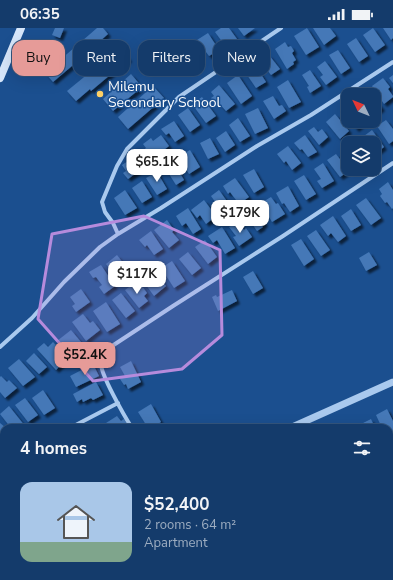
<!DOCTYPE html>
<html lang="en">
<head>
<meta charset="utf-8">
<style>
	:root { --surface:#143b6b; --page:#1d4271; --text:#f1f3f6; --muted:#9dadc1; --line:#33557e; --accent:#e69b98 }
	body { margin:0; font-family:"Nunito Sans",sans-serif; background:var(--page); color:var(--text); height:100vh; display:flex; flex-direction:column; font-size:15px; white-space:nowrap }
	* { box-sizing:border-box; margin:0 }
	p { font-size:13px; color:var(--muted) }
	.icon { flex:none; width:22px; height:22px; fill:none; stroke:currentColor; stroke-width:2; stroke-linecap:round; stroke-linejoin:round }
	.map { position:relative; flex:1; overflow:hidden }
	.side { position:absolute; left:0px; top:396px; width:393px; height:156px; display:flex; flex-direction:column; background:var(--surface); border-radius:12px 12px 0 0; box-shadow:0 4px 16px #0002,0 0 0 1px var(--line) }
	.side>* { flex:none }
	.guide { position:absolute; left:12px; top:12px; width:369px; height:36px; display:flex; gap:8px }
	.needle { width:26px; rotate:313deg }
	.buttons { position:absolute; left:341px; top:60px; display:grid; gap:8px }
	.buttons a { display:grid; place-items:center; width:40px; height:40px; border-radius:8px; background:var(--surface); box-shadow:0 4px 16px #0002,0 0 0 1px var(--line); font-size:20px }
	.price { position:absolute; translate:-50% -34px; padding:0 9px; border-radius:8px; background:#fff; color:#222; font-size:13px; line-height:26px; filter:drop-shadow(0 1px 2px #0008) }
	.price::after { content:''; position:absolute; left:50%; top:24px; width:12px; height:9px; margin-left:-6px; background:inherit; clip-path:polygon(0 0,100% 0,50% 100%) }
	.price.active { background:var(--accent); color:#111 }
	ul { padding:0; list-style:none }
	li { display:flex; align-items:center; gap:12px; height:100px; padding:0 20px }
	li span { display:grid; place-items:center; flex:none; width:112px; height:80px; border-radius:12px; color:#555 }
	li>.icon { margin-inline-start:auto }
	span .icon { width:48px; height:48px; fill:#fffc; stroke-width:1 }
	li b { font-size:17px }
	h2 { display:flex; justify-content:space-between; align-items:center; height:48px; padding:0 20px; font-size:17px }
	.chip { padding:0 14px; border-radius:12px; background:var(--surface); box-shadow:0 4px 16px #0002,0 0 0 1px var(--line); font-size:14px; line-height:36px }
	.chip.active { background:var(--accent); color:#111 }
	.status { display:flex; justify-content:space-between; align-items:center; height:28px; padding:0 20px; background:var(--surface); direction:ltr }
	.status svg { height:11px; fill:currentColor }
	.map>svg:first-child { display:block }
	.building { fill:#4478b7; filter:url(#shadow) }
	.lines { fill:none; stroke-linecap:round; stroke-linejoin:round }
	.minor { stroke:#a9c9ee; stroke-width:4 }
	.tertiary { stroke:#a9c9ee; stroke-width:7 }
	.secondary { stroke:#d6e6fa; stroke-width:8 }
	.marked { fill:#b68bdc; fill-opacity:0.2; stroke:#b68bdc; stroke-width:3; stroke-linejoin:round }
	.poi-dot { fill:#ffd166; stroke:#1b4f8f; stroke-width:1.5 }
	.labels { text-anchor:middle; stroke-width:3; stroke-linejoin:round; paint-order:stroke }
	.poi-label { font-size:14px; fill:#fff; stroke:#1b4f8f; text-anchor:start }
</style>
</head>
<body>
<div class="status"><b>06:35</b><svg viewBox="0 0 49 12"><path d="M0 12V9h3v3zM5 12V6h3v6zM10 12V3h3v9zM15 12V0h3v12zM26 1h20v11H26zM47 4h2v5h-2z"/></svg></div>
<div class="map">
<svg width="393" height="552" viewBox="0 0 393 552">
	<defs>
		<filter id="shadow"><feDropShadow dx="3" dy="3" stdDeviation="1" flood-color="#0009"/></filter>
	</defs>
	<rect width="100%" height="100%" fill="#1b4f8f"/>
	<path class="building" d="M55,0H64L60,10L52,7Z
		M97,0H103L108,6L82,29L93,41L119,20L129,31L91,63L90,61L76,73L67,63L89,45L79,32L53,54L45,45Z
		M221,0H229L237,11L226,19L215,4Z
		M238,0H255L244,8Z
		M307,0L319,19L306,27L294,8Z
		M313,0H330L336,8L324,17Z
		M373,0L385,17L375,24L363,7Z
		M383,0H393V10L391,12Z
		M208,5L219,22L209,28L197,12Z
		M356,10L368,28L359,34L347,16Z
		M184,14L199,31L191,38L176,21Z
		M285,14L288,19L291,18L294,23L292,25L296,32L293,34L294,36L287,41L275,21Z
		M338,22L350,40L341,46L329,27Z
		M269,27L280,41L271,47L261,34Z
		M325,33L337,49L326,57L320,49L323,47L317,39Z
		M255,37L266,54L256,60L245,44Z
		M310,42L321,58L310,65L307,59L309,58L302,47Z
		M131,46L142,59L113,83L103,71Z
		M238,47L252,68L241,76L227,55Z
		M393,47V55L389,50Z
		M383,50L390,59L388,61L393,68V69L384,76L372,58Z
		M288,52L301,74L289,80L277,59Z
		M219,57L235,76L226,83L218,74L216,76L211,70L214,68L211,64Z
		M153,58L164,70L128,101L118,89Z
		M368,62L372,67H362Z
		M273,68L279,78L282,77L286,83L274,91L263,73Z
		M202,69L216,88L206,95L192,76Z
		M374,70L382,80L374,86Z
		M348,76V90L341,81Z
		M188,80L200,97L190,104L178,87Z
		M258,80L268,100L255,106L245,86Z
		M335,86L349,103L340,111L326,94Z
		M238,90L250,108L240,114L229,97Z
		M386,92L393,101V113L389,116L377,98Z
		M174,93L184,108L175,114L169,105L166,107L161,101Z
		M350,93H366L356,101Z
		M314,99L318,104L322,101L328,109L319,117L308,103Z
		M372,102L384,119L376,125L374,123V115H369L364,108Z
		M226,103L235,117L225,124L216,110Z
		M161,107L169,118L147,135L140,125L146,120L143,116L151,110L153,113Z
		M305,107L317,124L308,129L302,121L300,122L294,115Z
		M210,110L219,126L208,131L200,115Z
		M348,115V129L341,120Z
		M288,118L301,135L292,142L286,133L284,135L277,126Z
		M190,122L200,139L189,146L178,129Z
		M336,126L349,143L340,149L327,132Z
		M131,131L139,143L128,151L123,145L126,143L122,137Z
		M173,133L184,152L176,157L164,138Z
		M323,135L334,153L322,160L317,153L321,151L314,141Z
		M254,141L264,159L254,165L243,147Z
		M157,144L167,161L157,167L146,150Z
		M304,147L316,166L306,172L294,153Z
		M235,150L249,169L239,176L230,164L228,166L223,158Z
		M142,153L152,169L142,175L132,160Z
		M388,154L393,162V180L392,181L387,174L385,175L380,168L382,166L379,161Z
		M288,158L299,178L290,184L284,175L282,176L276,165Z
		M125,162L137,180L125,187L114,170Z
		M219,162L231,179L223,185L211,168Z
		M271,169L276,176L278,175L285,186L272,194L261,175Z
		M366,170L381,190L371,197L356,177Z
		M204,172L216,188L206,196L200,187L197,190L191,182Z
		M253,178L265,196L262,198L263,199L257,203L244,184Z
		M188,180L201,201L193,206L186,195L182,198L176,188Z
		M351,181L361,197L351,203L341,188Z
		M333,188L346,208L338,214L331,205L328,208L320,197Z
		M167,192L174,202L172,204L179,212L169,220L154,202Z
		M238,193L244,202L246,200L252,209L239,218L233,209L236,208L229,199Z
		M222,199L235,220L225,226L217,212L213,215L208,208Z
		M316,202L330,222L321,228L307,208Z
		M151,203L163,221L154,227L147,217L145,219L139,212Z
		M301,211L314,231L304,238L291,217Z
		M205,212L217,229L208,236L195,219Z
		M188,224L201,240L192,247L179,231Z
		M369,224L377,237L366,243L359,230Z
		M117,227L130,244L119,253L106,236Z
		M172,233L185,253L174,260L161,240Z
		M101,237L115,258L104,266L99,259L102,257L96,249L93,250L89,244Z
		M152,239L156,245L152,248L155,252L159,249L166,258L154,268L140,249Z
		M253,243L263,260L253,266L243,249Z
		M136,254L140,260L142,258L147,265L144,268L148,273L139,280L125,262Z
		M81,261L90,274L76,284L72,278L75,276L70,269Z
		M232,262L237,273L218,283L212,269L216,267L217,269Z
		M121,265L135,283L126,290L112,272Z
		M106,274L120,296L107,304L93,283Z
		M83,286L90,295L93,293L100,302L86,313L72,294Z
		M71,302L86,320L79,326L76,322L70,328L57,313Z
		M53,314L68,330L56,342L37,321L44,315L48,319Z
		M34,325L47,339L39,346L26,333Z
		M19,331L35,349L23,358L8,340Z
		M131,333L141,354L128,361L126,356L124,357L120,351L125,348L120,339Z
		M93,336L99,348L76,359L70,348Z
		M1,348L7,354L9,352L17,360L5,370L0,364V349Z
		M96,354L103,367L93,372L91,370L83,374L82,371L77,374L73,366Z
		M43,362L55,380L44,387L32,370Z
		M25,370L38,387L28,394L15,377Z
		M151,376L161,394L151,400H148L138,384Z
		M9,378L25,398L23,400H11L0,386Z
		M387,381L393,393V414L390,416L389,400H382L376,387Z
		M117,388L121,393L124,391L127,396L123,399V400H109L106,395Z
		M371,391L375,400H360L359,397Z
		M0,395L6,400H4V408L0,413Z
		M101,396L103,400H94Z
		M393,417V429L389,430V419Z
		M4,446V462L0,455V449Z
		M0,464L4,472L0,475Z
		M393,488V500L389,490Z
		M0,503L4,510V513L0,515Z
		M391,516L393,522V545L389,547V517Z
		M246,548H253L255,552H245L243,549Z
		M260,548H270L271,552H262Z
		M282,548H294L295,550L292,552H284Z
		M348,548H359L361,552H350Z"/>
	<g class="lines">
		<path class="minor" d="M281,0L179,69L127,121L117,138L102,174L105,184L113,195L118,206L161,180L257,118L311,87L393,34
			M0,319L32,290L64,254L100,219L118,206
			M70,400L118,375
			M132,400C125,389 99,344 101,334C102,328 106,324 109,320L173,278L283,208L393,135
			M0,436L4,434
			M389,467L393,465
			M210,552L218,548"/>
		<path class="tertiary" d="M290,400L393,354
			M0,540L4,538"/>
		<path class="secondary" d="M0,50L21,0"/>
	</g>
	<path class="marked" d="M144,188L220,222L222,307L182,341L93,353L38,291L52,206Z"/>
	<circle class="poi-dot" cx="100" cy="66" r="4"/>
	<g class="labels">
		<g class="poi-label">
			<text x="108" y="63">Milemu<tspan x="108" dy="16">Secondary School</tspan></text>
		</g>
	</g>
</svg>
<div class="buttons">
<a><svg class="needle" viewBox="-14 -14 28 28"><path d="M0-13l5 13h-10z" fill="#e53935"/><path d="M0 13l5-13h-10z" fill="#9dadc1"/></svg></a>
<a><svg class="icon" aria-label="layers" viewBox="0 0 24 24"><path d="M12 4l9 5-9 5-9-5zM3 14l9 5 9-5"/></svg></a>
</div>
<b class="price" style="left:157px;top:155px">$65.1K</b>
<b class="price" style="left:240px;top:206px">$179K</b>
<b class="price" style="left:137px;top:267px">$117K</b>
<b class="price active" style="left:85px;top:348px">$52.4K</b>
<div class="guide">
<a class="chip active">Buy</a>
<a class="chip">Rent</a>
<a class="chip">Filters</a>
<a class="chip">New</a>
</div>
<section class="side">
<h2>4 homes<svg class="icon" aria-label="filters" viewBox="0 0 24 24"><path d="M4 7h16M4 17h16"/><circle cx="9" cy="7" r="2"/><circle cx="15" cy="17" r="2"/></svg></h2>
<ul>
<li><span style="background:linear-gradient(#a9c7e8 75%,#7fa58c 0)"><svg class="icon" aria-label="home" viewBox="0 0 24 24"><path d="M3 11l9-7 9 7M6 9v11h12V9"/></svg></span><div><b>$52,400</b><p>2 rooms · 64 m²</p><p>Apartment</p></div></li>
</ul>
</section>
</div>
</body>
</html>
